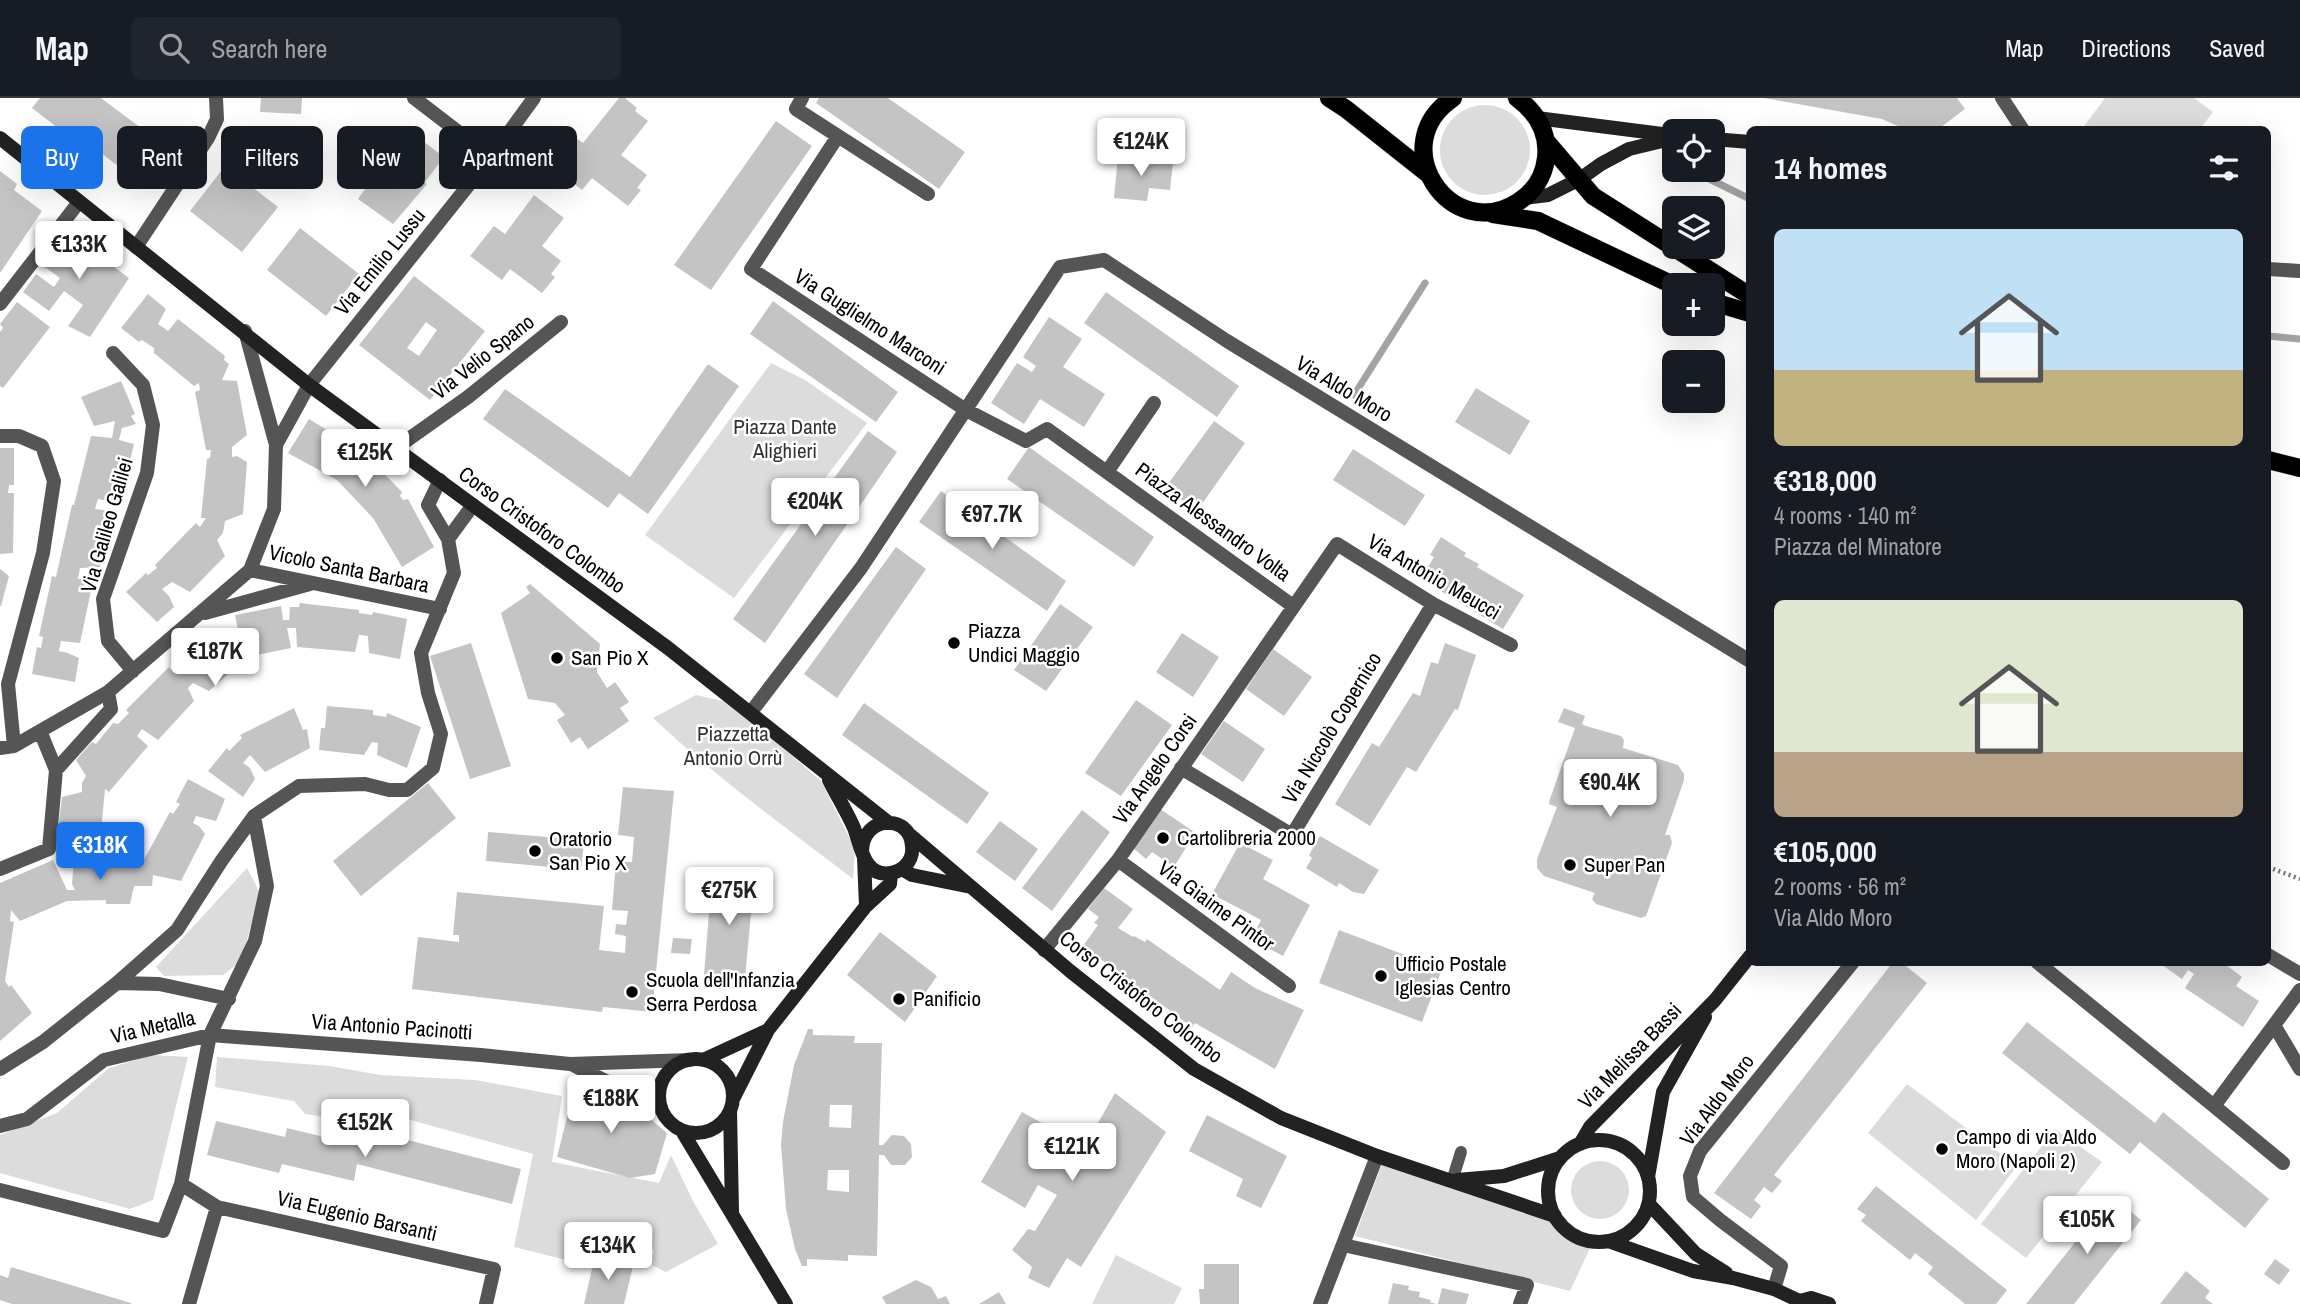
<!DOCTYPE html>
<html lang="en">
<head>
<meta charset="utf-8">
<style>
	:root { --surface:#171b24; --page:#20242c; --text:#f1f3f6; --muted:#9ea1a6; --line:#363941; --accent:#1a73e8 }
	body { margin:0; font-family:"Archivo Narrow",sans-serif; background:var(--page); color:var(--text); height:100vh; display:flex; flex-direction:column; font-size:26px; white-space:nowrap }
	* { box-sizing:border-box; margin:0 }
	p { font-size:23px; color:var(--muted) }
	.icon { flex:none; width:38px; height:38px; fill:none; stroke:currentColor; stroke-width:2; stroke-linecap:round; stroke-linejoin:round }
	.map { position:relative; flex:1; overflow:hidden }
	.panel { position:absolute; left:1746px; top:28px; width:525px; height:840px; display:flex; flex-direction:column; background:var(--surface); border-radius:10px; box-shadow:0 7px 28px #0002 }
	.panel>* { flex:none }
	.guide { position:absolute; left:21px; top:28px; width:665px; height:63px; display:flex; gap:14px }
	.controls { position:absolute; left:1662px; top:21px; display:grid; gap:14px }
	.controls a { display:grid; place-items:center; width:63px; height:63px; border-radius:10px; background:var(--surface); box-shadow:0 7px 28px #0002; font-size:35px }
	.price { position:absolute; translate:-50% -60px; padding:0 16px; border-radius:7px; background:#fff; color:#222; font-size:23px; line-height:46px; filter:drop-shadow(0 2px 4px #0008) }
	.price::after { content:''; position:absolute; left:50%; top:42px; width:21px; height:16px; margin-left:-10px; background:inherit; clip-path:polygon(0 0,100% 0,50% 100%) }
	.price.selected { background:var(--accent); color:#fff }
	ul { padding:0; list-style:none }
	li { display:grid; align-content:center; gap:14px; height:371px; padding:0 28px }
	li span { display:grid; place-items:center; height:217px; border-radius:10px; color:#555 }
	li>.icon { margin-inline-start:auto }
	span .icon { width:126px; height:126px; fill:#fffc; stroke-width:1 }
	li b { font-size:30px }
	h2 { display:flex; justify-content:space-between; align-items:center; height:84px; padding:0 28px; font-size:30px }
	.chip { padding:0 24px; border-radius:10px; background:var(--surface); box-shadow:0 7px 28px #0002; font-size:24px; line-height:63px }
	.chip.selected { background:var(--accent); color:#fff }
	header { display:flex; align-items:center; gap:42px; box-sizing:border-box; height:98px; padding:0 35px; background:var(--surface); border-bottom:2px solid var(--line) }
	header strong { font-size:33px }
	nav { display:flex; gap:38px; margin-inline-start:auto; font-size:24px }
	.search { width:490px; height:63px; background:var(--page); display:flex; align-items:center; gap:18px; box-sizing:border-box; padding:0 24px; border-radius:10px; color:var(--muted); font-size:26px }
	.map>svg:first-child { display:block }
	.green { fill:#dcdcdc }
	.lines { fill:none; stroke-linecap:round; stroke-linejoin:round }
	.stream { stroke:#a3a3a3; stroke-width:7 }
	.building { fill:#c4c4c4; fill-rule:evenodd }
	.primary-casing { stroke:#dbdbdb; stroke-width:19 }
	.path { stroke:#777; stroke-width:4.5; stroke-dasharray:2 3.5; stroke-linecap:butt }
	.lane { stroke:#555; stroke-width:12 }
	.street { stroke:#555; stroke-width:14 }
	.secondary { stroke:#222; stroke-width:14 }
	.primary { stroke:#000; stroke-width:18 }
	.poi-dot { fill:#000; stroke:#fff; stroke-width:2.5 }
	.labels { text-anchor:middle; stroke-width:5; stroke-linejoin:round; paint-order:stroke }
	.street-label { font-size:21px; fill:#000; stroke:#fff }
	.park-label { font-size:21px; fill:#333; stroke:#fff }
	.poi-label { font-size:21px; fill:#000; stroke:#fff; text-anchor:start }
</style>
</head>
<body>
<header>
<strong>Map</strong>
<div class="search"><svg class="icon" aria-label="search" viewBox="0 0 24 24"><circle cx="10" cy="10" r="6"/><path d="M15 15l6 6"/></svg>Search here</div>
<nav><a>Map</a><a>Directions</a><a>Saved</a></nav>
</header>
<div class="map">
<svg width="2300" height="1206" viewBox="0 0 2300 1206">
	<rect width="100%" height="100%" fill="#fff"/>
	<path class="green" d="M2105,0H2194L2213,14L2200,31H2082Z
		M1440 52a45 45 0 1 1 90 0a45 45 0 1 1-90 0Z
		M771,265L805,282L867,325L734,500L645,437Z
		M696,597L731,605L821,683L855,751L853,781C785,729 716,679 653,620Z
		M247,770L260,795L241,863L223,877L164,878L156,869Z
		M152,957L188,959L153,1102L130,1111L0,1075V1037L57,1015L109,970Z
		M217,959L330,968L380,977L475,982L562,998L552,1064L659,1085L671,1057L693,1103L718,1146L666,1174L650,1166L654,1152L591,1134L582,1166L514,1149L533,1056L371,1011L368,1025L305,1016L294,1003L215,989Z
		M1907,986L2017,1068L1976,1122L1868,1035Z
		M2055,1031L2102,1064L2026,1160L1981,1126Z
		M1571 1092a29 29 0 1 1 58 0a29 29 0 1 1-58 0Z
		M1382,1066L1552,1122L1565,1135L1591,1148L1570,1193L1355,1138Z
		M1116,1157L1182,1190L1174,1206H1092Z"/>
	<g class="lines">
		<path class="stream" d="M1667,60L1675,64
			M1691,72L1750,101
			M2268,238L2300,241
			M1354,297L1425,185"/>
	</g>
	<path class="building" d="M40,0H101L145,33L118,68L80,39L76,44L32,10Z
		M261,0H302L301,16L260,14Z
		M619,0H625L637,10L635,13L648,23L621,57L647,77L637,90L641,92L628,108L592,80L582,92L542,61L554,46L557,48L568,34L583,45Z
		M819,0H888L965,54L939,91L816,5Z
		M1764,0H1957L1965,11L1937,32H1907L1882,21Z
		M776,23L812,48L711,192L674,167Z
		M411,34L444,59L425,84L427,86L393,126L358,101L389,57L392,59Z
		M1118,58L1173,64L1170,92L1149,90L1147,103L1114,100Z
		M225,68L278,109L242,154L190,113Z
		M0,73L17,86L14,92L42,113L0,175Z
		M534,97L564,120L542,148L561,163L551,176L555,179L542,195L510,171L502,182L470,158L494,128L505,136Z
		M70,129L98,149L94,154L129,180L90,239L68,228L83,207L64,193L49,213L23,194L36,176L54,189L60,180L42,167Z
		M300,130L359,176L326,218L267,172Z
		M414,178L485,233L430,302L359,247ZM426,224L437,232L419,258L407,250Z
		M1106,194L1239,288L1217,319L1084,225Z
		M148,196L166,211L158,226L168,233L178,221L225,258L224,262L229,266L222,282L237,283L247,337L232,349V359L237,358L247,364L243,416L225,423L223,435L217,442L225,458L190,494L172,484L162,491L169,498L174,509L157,524L126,494L146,475L148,477L157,470L155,467L196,425L200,429L206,420H201L207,361L210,360L211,352H206L195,294L200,292L199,285L194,288L154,255V250L142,242L139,244L121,230Z
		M773,203L898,294L876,324L750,236Z
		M17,204L50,229L3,290L0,288V234L3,230L0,226Z
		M1049,219L1082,241L1063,269L1105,296L1084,329L1040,301L1024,326L991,305L1017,265L1032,274L1036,268L1023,259Z
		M708,266L739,288L648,416L619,395L608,410L483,321L505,291L630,379Z
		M121,283L135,316L131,318L136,326L122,330L119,342L134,346L120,405L98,401L95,411L104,412L110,418L100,469L80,470L78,481H83L92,488L80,545L61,543L59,553L68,555L79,560L75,584L32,576L37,549L41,550L43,539L39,538L52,478L56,479L72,407H74L91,338L112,340L115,323L94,328L81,299Z
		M1476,290L1530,323L1510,357L1455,324Z
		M309,321L357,350L355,354L360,358L363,354L402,394L400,398L403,402L408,401L434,449L402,469L373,420L337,382L288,355Z
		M1214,323L1245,345L1197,413L1165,390Z
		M868,333L897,354L765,545L733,521Z
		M1029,349L1154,439L1134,469L1007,381Z
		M0,350H14V387H9L8,395H14L13,455L0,456Z
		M1353,351L1425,397L1405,428L1333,382Z
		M941,393L1066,483L1047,513L919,424Z
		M1441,439L1466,455L1464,458L1479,466L1477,469L1524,497L1503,531L1421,481L1434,459L1430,457Z
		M896,449L926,471L837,600L804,576Z
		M0,471L9,478L1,508H0Z
		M530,486L600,546L597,574L607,590L615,584L629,604L620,610L629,623L588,651L580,639L571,645L557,622L565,617L555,605L528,601L501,515L530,495L526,489Z
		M300,505L359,512V515L372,517L373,514L407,521L400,561L369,555L368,538L359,537L355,554L297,549L296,530H287L291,550L247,559L209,593L193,585L188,590L194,603L158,642L142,631L137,638L148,648L109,694L105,691L101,733L58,731L62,699L82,694V685L86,678L76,662L92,644L96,646L113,625L118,626L129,615L126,612L169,569L171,572L179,565L175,562L212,532L225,549L239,537L235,517L281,508L283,522H289L290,509H299Z
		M1060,506L1093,529L1046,593L1014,572Z
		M1182,535L1219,559L1193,599L1156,574Z
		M471,545L511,668L470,681L430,558Z
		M1445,545L1476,557L1458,612L1455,611L1416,674L1407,669L1370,728L1335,706L1372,645L1379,649L1413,595L1420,598L1431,564L1438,566Z
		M1273,551L1312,579L1284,618L1246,591Z
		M1136,602L1172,627L1121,698L1085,675Z
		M864,605L989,695L967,726L842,637Z
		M327,608L373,612V617L386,619L387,615L421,629L407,670L377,657L378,645L372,644L364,657L319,652L321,630H325Z
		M294,610L303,632L307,631L310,650L265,674L250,657L243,665L250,670L255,681L243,699L208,673L227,650L229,653L242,640L240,637Z
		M1564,610L1585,618L1582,626L1586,628L1621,638L1624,642L1623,650L1678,667L1684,676V682L1665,737H1670L1672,745L1646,818L1641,820L1596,806L1592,801L1595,795L1544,778L1537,770V761L1557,709L1549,706L1550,701L1575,630L1558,624Z
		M1224,623L1265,651L1243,684L1201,656Z
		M188,681L225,701L216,723L196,718L193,725L199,728L205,736L181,783L153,777L152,788H134L130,806H106V802L67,803L20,823L11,812L10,823L14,824L5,883L9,889L11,887L32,915L0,943V785L53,762L67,792H75L72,786L74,759L133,763V767L140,769L170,714L173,716L180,706L176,704Z
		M428,685L456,720L361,798L333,763Z
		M623,689L674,693L652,914L603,909L602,914L412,891L418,839L459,844V837H453L457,794L604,808L599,852L625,855L626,838L615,836L616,826L626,827L628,813L612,812L616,763L632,764L634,739L618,737Z
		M1160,711L1193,733L1183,746L1187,748L1174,769L1152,754L1146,761L1132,749Z
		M1082,712L1110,734L1052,813L1022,790Z
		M1000,723L1038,751L1015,783L976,754Z
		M488,734L584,742L581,772L486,763Z
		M1320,738L1379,772L1364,796L1353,794L1339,785L1337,789L1306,770L1312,760L1309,757Z
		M1240,745L1273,762L1263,781L1310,807L1283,858L1251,841L1261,822L1212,796Z
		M712,778L754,783L745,880L704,877Z
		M1104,790L1133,811L1118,830L1133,839L1134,838L1145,844L1147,841L1220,892L1231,874L1255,890L1304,912L1275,971L1195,925L1192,929L1083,848L1098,827L1094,825L1099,819L1088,811Z
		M1339,832L1442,871L1422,924L1319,885Z
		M880,834L937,878L905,924L847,877Z
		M673,840L692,841L690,856L671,855Z
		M1893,864H1901L1927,885L1774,1077L1782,1083L1772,1095L1764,1089L1754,1102L1761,1108L1751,1121L1714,1095Z
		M2158,864H2222L2242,879L2236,888L2259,903L2243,929L2185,890L2194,876L2188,872L2182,881Z
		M2027,924L2155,1025L2163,1014L2269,1101L2245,1130L2140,1044L2130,1056L2002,955Z
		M808,931H813V937L855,938L854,945H882L879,1047H883L892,1037L904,1038L911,1046L912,1059L905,1067H891L884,1057H879L877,1158L848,1157V1163L807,1161V1168H802L795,1151L786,1111L781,1047L783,1024L794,967ZM830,1007H852L851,1030L829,1029ZM828,1072H849V1094L827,1092Z
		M575,987L632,1005L667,1035L655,1076L630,1080L557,1059Z
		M1115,995L1166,1034L1081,1169L1067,1160L1049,1190L1028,1180L1032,1169L1012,1152L1028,1131L1035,1133L1057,1097L1038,1087L1025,1110L981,1084L1022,1014L1049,1029L1043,1040L1078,1060Z
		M1207,1017L1287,1058L1261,1110L1236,1098L1243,1081L1189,1053Z
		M216,1023L285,1039L287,1030L361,1048L365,1031L521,1071L512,1106L357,1066L354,1083L282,1066L279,1075L207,1057Z
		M1876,1088L2007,1192L1996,1206H1965L1928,1176L1933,1169L1915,1155L1910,1162L1861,1123L1866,1117L1857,1111Z
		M2112,1098L2141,1122L2074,1206H2026Z
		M595,1158L633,1168L624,1206H584Z
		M2275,1161L2290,1172L2279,1187L2264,1176Z
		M1204,1166H1239V1206H1200L1199,1191H1204Z
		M11,1169L131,1205V1206H12L0,1202V1177L8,1180Z
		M2186,1173L2210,1193L2205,1200L2213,1206H2160Z
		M916,1182L931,1189L938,1201L946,1198L950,1206H886L882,1199Z
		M1393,1185L1409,1188L1408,1192L1420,1194L1419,1199L1431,1202L1430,1204L1436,1206H1388Z
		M1442,1190L1469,1196L1466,1206H1438Z
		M999,1194L1006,1206H979Z"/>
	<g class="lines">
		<g class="primary-casing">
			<path id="primary" d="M1329,0L1346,11L1428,76
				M1453,0C1383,47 1451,147 1518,104C1534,94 1544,78 1546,60C1549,34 1536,14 1517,0
				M1546,43L1593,98L1750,198
				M1493,116L1538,123L1675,188
				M1713,204L1750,215
				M2268,362L2300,370"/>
		</g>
		<path class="path" d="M2268,769L2300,781"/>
		<path class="lane" d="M1452,1083L1461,1054"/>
		<path class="street" d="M414,0L491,59
			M802,0L796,11L928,96
			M2002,0L2023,32
			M838,38L751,171L966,312L1026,343L1047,331L1293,508
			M136,149L208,40L217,21L216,0
			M2268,171L2300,173
			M0,206L79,104
			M113,255L143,287L153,327L147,375L103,501L108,543L133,573
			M0,338H19L42,348L54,383L43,455L8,586L14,648
			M276,347L309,287L491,59L534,0
			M396,350L468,299L561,224
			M1107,374L1154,305
			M448,441L473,407
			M250,472L440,511
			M205,515L310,486
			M751,614L861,470L1060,169L1104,162L1227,243L1750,563
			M40,633L56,672
			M0,650L14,648L108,594L250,472L274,411L276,347L245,233
			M1181,670L1292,737L1433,506
			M1118,762L1289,888
			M0,771L49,751L56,672L111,611L108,594
			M1044,852L1118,762L1337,446L1433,506L1511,547
			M2268,857L2300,876
			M2037,864L2214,1008L2300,892
			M117,885L159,886L229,901
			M2274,927L2300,971
			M571,966L661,1010
			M0,971L43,944L117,885L177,832L222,762L254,718L299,688L365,686L389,692H407L433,670L441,636L428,595L421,555L454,475L448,441L428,407L440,382
			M2214,1008L2283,1065
			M0,1028L27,1021L104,962L210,937L481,957L570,966L690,962
			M181,1086L217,1109L494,1171L486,1206
			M0,1092L163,1133L181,1086L210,937L255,843L267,788L254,718
			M1343,1147L1527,1187L1520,1206
			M1774,1191L1781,1168L1720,1122L1693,1099L1690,1078L1700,1053L1853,864
			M189,1206L217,1109
			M1320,1206L1377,1058"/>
		<path class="secondary" d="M1537,20L1670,37
			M0,40L309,287L668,550L889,725
			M1713,41L1750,44
			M1524,100L1548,97L1580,81L1601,66L1629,51L1675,40
			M829,682C837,698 847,714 854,730C861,748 864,780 891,775C897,774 901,772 905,768C911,762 913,756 912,748C910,715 862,717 862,754
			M909,736L1070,873L1194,971L1281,1020L1377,1058L1555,1118
			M864,760L866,808
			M902,771L912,777L971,789
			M659 998a37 37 0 1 1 74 0a37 37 0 1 1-74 0Z
			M703,962L768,932
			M733,1001L768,932L866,808L890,786L891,775
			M730,1012L732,1114
			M682,1033L786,1206
			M1548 1093a51 51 0 1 1 102 0a51 51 0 1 1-102 0Z
			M1580,1046L1590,1029L1715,902L1750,858
			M1648,1079L1663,994L1705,919
			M1457,1082L1504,1078L1560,1060
			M1649,1106L1696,1156L1726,1175
			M1608,1143L1693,1173L1733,1180L1774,1191L1806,1206
			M1800,1203L1811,1200L1829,1206"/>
		<use href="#primary" class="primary"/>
	</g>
	<g class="poi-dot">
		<circle cx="954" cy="545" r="7"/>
		<circle cx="557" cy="560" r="7"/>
		<circle cx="1163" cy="740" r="7"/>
		<circle cx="535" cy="753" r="7"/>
		<circle cx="1570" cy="767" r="7"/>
		<circle cx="1381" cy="878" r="7"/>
		<circle cx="632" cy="894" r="7"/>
		<circle cx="899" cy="901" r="7"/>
		<circle cx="1942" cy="1051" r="7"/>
	</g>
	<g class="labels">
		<g class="street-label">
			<text transform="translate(380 164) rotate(-51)" y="7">Via Emilio Lussu</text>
			<text transform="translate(870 224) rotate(33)" y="7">Via Guglielmo Marconi</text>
			<text transform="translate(483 259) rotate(-38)" y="7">Via Velio Spano</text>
			<text transform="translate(1344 291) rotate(31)" y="7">Via Aldo Moro</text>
			<text transform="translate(1213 424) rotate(36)" y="7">Piazza Alessandro Volta</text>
			<text transform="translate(107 427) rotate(-74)" y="7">Via Galileo Galilei</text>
			<text transform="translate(542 432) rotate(36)" y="7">Corso Cristoforo Colombo</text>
			<text transform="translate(349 471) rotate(12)" y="7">Vicolo Santa Barbara</text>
			<text transform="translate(1434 479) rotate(30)" y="7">Via Antonio Meucci</text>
			<text transform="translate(1332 630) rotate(-59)" y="7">Via Niccolò Copernico</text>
			<text transform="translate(1155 671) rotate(-55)" y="7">Via Angelo Corsi</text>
			<text transform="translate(1216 808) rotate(36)" y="7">Via Giaime Pintor</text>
			<text transform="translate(1141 899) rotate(38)" y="7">Corso Cristoforo Colombo</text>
			<text transform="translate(153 929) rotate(-13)" y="7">Via Metalla</text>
			<text transform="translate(392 929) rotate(4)" y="7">Via Antonio Pacinotti</text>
			<text transform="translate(1630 958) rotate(-46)" y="7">Via Melissa Bassi</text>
			<text transform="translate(1717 1002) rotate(-53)" y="7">Via Aldo Moro</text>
			<text transform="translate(357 1118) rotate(13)" y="7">Via Eugenio Barsanti</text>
		</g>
		<g class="park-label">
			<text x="785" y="336">Piazza Dante<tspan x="785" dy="24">Alighieri</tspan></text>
			<text x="733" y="643">Piazzetta<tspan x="733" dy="24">Antonio Orrù</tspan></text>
		</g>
		<g class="poi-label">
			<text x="968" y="540">Piazza<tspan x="968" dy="24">Undici Maggio</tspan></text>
			<text x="571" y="567">San Pio X</text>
			<text x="1177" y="747">Cartolibreria 2000</text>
			<text x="549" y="748">Oratorio<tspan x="549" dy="24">San Pio X</tspan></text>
			<text x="1584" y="774">Super Pan</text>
			<text x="1395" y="873">Ufficio Postale<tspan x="1395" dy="24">Iglesias Centro</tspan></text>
			<text x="646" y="889">Scuola dell'Infanzia<tspan x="646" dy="24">Serra Perdosa</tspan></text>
			<text x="913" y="908">Panificio</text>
			<text x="1956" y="1046">Campo di via Aldo<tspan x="1956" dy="24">Moro (Napoli 2)</tspan></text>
		</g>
	</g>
</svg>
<div class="controls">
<a><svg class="icon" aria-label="locate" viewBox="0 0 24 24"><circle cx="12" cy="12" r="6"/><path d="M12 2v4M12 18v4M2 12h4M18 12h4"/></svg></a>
<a><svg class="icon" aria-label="layers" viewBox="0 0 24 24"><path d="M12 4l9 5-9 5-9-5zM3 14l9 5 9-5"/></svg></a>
<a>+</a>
<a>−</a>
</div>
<b class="price" style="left:1141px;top:80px">€124K</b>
<b class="price" style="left:79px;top:183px">€133K</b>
<b class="price" style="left:365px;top:391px">€125K</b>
<b class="price" style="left:815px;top:440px">€204K</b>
<b class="price" style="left:992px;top:453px">€97.7K</b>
<b class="price" style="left:215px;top:590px">€187K</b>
<b class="price" style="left:1610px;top:721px">€90.4K</b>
<b class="price selected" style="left:100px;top:784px">€318K</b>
<b class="price" style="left:729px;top:829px">€275K</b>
<b class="price" style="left:611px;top:1037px">€188K</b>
<b class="price" style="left:365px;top:1061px">€152K</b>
<b class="price" style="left:1072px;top:1085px">€121K</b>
<b class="price" style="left:2087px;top:1158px">€105K</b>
<b class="price" style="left:608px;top:1184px">€134K</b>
<div class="guide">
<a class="chip selected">Buy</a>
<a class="chip">Rent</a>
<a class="chip">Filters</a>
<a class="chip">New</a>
<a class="chip">Apartment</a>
</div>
<section class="panel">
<h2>14 homes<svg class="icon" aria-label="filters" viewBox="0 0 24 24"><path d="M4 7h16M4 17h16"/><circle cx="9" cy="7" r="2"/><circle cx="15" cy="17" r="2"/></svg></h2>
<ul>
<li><span style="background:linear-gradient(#bfe0f5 65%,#c2b280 0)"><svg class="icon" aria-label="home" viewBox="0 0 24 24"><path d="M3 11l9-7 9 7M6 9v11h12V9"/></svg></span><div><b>€318,000</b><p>4 rooms · 140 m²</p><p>Piazza del Minatore</p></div></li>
<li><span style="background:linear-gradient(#dfe7d0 70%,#b9a48a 0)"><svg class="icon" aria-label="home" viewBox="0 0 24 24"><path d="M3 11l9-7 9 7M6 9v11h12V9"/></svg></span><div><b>€105,000</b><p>2 rooms · 56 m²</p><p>Via Aldo Moro</p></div></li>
</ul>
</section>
</div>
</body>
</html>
